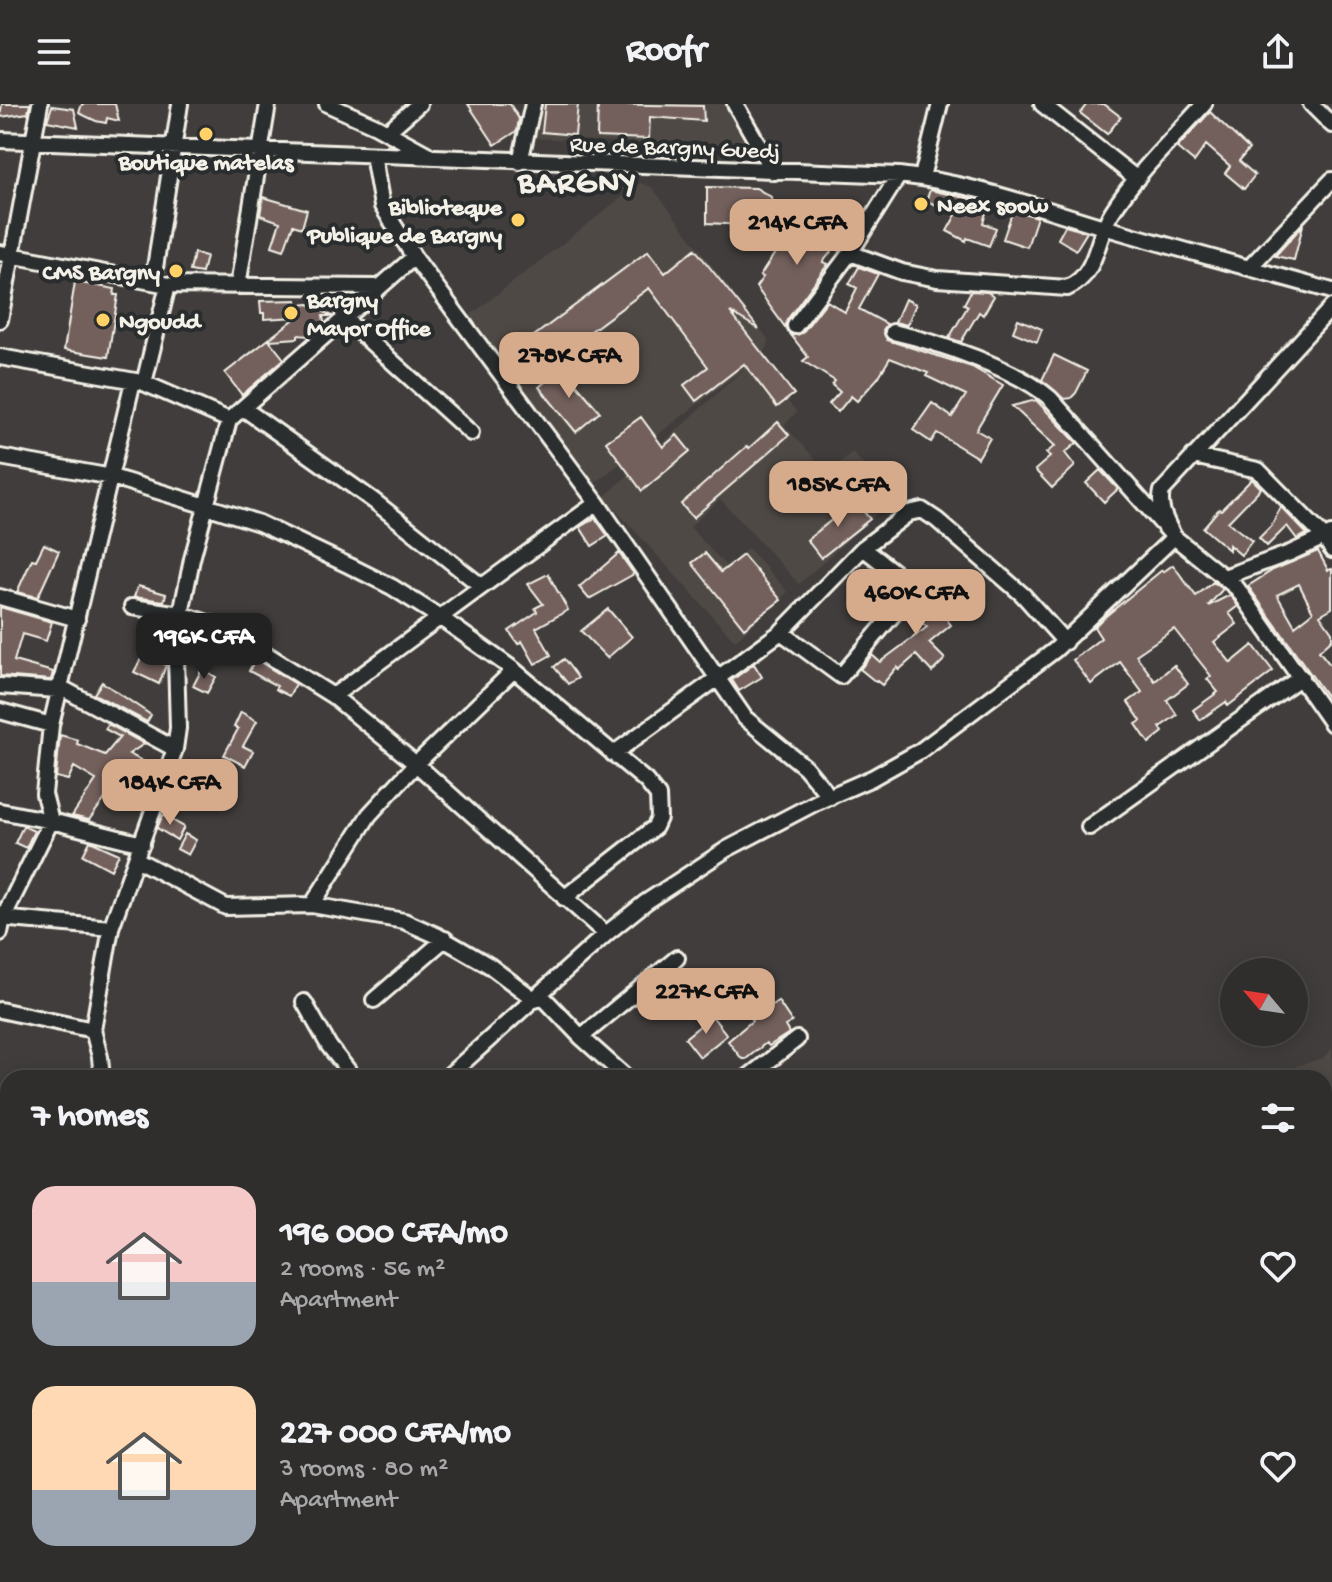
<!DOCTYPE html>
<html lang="en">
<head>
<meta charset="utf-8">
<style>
	:root { --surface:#302e2d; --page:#3c3a39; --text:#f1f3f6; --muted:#a8a8aa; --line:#4b4a49; --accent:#d6ab8b }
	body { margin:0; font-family:"Gochi Hand",sans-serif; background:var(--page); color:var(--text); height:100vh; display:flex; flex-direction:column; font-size:30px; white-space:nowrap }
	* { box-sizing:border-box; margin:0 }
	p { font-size:26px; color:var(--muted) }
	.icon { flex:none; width:44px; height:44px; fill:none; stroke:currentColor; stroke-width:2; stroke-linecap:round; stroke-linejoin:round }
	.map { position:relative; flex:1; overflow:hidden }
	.sheet { position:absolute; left:0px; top:966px; width:1332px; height:512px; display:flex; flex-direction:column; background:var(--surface); border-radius:24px 24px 0 0; box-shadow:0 4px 20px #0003,0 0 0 2px var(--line) }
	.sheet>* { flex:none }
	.needle { width:52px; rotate:299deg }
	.tools { position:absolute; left:1220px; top:854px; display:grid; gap:16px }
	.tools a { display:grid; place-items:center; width:88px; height:88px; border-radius:50%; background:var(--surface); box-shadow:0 4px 20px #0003,0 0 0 2px var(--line); font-size:40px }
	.price { position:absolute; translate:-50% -68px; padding:0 18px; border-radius:16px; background:var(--accent); color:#111; font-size:26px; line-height:52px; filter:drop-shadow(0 2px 4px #0008) }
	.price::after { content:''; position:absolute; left:50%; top:48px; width:24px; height:18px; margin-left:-12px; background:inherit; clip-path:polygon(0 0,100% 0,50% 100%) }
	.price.selected { background:#222; color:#fff }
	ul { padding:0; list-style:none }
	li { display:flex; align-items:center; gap:24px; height:200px; padding:0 32px }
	li span { display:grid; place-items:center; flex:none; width:224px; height:160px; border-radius:24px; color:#555 }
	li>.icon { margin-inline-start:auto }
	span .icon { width:96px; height:96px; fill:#fffc; stroke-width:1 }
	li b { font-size:34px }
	h2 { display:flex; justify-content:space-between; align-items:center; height:96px; padding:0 32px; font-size:34px }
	header { display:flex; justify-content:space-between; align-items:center; height:104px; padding:0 32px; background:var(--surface); font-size:36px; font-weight:800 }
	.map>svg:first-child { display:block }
	.built { fill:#4f4845 }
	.water { fill:#4b686e; stroke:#8f9f9f; stroke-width:2 }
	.building { fill:#73615b; stroke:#f4f1e8; stroke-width:2; fill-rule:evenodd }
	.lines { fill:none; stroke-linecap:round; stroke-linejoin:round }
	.street-casing { stroke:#f4f1e8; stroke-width:20 }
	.street { stroke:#2a2d2e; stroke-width:14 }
	.poi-dot { fill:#ffd166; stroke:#2a2d2e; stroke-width:3 }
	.labels { text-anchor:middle; stroke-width:8; stroke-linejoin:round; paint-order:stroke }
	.street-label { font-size:24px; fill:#f4f1e8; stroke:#2a2d2e }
	.poi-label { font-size:24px; font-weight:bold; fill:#f4f1e8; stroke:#2a2d2e; text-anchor:start }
	.district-label { font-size:32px; font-weight:bold; letter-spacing:2px; fill:#f4f1e8; stroke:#2a2d2e }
</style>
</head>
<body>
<header><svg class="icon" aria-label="menu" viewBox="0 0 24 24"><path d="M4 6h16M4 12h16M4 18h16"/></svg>Roofr<svg class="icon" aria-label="share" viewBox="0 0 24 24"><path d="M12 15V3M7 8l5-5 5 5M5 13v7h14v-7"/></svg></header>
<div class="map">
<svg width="1332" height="1478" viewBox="0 0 1332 1478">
	<rect width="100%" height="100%" fill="#403d3c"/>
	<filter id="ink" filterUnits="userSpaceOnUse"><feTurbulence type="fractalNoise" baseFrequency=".0125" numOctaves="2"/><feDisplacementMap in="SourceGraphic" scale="16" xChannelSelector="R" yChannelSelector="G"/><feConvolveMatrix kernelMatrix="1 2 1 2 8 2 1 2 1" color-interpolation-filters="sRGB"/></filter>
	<g filter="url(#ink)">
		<path class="built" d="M538,0H726L753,44L531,34Z
			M640,79L652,83L768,235L767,245L752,257L797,308L784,321L828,369L852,348L894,394L799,480L720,395L690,423L727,463L748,444L788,488L735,537L604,393L747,262L595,379L468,213Z
			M1332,945V1226L1324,1227V974H1276L1281,967L1323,954Z"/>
		<path class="water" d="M1332,1335V1478H992L1015,1470H1324V1339Z"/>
		<path class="building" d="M2,0H30L28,9L0,13Z
			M82,0H115L119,17L107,14L106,19L96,17L79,9Z
			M468,0H510L519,15L517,27L495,41Z
			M545,0H578L575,31L542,28Z
			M598,0L703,2L704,17L650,13L649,35L597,33Z
			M1087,0H1104L1121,13L1107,30L1080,9Z
			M52,2L74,5L78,23L47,17Z
			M1210,8L1249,45L1239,57L1255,71L1244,85L1225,69L1230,62L1206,41L1194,58L1177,44Z
			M707,83L756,84L771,93L778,110H765L763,122L707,119Z
			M930,86L989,99L983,119L996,124L989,142L967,134L966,137L947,127L957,109L926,97Z
			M263,93L307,106L302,124L293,121L284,146L272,142L280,118L260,111Z
			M1013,106L1037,113L1027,143L1003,135Z
			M817,109L840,122L829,141L834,144L823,158L828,160L787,216L785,223L756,183L763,173L760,172L786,132L788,138L798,122L807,127Z
			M1303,121L1294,156L1275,152Z
			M1065,122L1087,128L1076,146L1058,135Z
			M695,145L759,225L730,208L794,290L777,303L744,260L696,297L684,281L708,263L649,184L548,259L530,235L648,147L665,169Z
			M194,149L206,152L202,169L190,167Z
			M859,163L878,170L859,205L887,220L883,226L887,236L972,263L1003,281L976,326L990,334L978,354L937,329L931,338L913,326L932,299L952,313L966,291L926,272L928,269L890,254L878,274L857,297L851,292L838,308L829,300L840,288L832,281L835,277L803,257L808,253L791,231L802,229L827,197L845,208L857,184L849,180Z
			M75,178L115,185L114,191H118L108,253L64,246Z
			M971,187L987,188L994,192L983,211L979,208L961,238L949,234L968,202L964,200Z
			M905,195L916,200L907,221L895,218Z
			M297,196V201L309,200L332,212H323L324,218L309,232L298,231V234L269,236L284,255L242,291L225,269L297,213L264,215V209H261L260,197Z
			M1018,215L1042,225L1037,238L1013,228Z
			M1054,251L1087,267L1076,289L1071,294L1064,295L1042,276Z
			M562,263L600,308L576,328L539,283Z
			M1036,296L1077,339L1065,349L1075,362L1052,384L1035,366L1050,353L1046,349L1055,342L1012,302Z
			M641,313L663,343L677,331L690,347L642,387L606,338Z
			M778,318L789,331L693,414L681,400L747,342L749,344Z
			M1100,366L1118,385L1104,398L1086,379Z
			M1252,375L1261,384L1228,418L1252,437L1241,451L1229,441V446L1203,424L1219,405L1221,406Z
			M855,397L870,415L821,454L807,436Z
			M1281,403L1307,430L1297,435L1287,422L1267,442L1259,434L1271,422Z
			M595,414L608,432L592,442L580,423Z
			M44,440L59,447L38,493L17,488L32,455L36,456Z
			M1318,447L1328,466L1332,465V504L1320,511L1332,528V535L1319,547L1332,563V600L1248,482L1273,466ZM1299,480L1313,508L1295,522L1277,491Z
			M619,449L634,470L589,495L579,483Z
			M705,449L721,468L743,451L781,496L744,524L692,459Z
			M1173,461L1196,492L1213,478L1223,485L1208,502L1230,491L1238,502L1229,509L1237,520L1214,538L1231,559L1253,541L1273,567L1228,602L1226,598L1200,616L1193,606L1218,588L1207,575L1211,572L1174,525L1136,551L1155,577L1174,561L1188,580L1167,596L1177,611L1160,623L1163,628L1149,639L1136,620L1141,617L1128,598L1142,588L1120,558L1091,580L1073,556L1101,534L1094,523L1101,516L1162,466L1163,468Z
			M879,469L899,484L886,503L877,496L870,506L860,499Z
			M548,470L568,506L536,524L551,551L535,560L522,537L518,540L509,527L537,508L535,504L543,500L528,480Z
			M935,472L950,485L936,501L951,521L929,539L945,555L932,568L916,551L899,566L897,563L882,581L877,577L876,578L860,565L872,551L880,558L927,523L918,516L922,510L913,502Z
			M138,482L166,490L164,497L134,493Z
			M0,503L52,518L46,537L22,530L14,557L53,568L51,576L0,572Z
			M608,505L632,533L607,554L581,527Z
			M191,529L204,536L196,550L187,545Z
			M144,549L166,561L159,580L134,568Z
			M255,555L296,580L289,592L275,585L277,582L249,567Z
			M564,555L578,574L568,580L554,563Z
			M754,560L762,573L739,587L732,576Z
			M202,565L216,573L207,589L193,582Z
			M102,578L151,611L147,618L94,590Z
			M241,608L257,617L243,642L253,647L245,662L224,651L238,625L234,623Z
			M108,620L144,640L129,650L146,659L118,681L137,691L130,704L108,691L89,716L72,712L96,676L74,663L68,676L56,673L60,631L78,636L77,640L105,651L120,633L105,625Z
			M163,711L184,723L177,736L157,724Z
			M23,722L34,727L26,744L15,739Z
			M185,730L196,736L188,751L177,745Z
			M90,737L119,750L111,766L83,751Z
			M778,897L792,918L785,922L789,929L769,942L766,939L746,955H742L728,937L752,917L751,915Z
			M712,912L727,931L700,953L685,934Z"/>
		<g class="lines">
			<g class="street-casing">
				<path id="street" d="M327,0L376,22L427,50
					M735,0L774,68
					M1042,0L1137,75
					M1311,0L1332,21
					M387,28L419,0
					M0,36L899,71C971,79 1037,103 1107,124C1182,146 1257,166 1332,187
					M373,51L382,102L414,153L597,399L745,614L805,663L830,693
					M520,58L533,0
					M922,73L940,0
					M0,149L168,181L377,183
					M850,149L902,168L937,175L1067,184C1099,170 1095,134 1112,108C1137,68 1173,35 1204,0
					M1249,164L1332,76
					M153,177L180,0
					M168,181L144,279L229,316
					M238,182L268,0
					M343,213L471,329
					M0,216L40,0
					M795,222L850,149L899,71
					M893,228C937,238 1017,265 1050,294L1174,433L1237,484L1332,620
					M0,253L141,278
					M243,304L374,397L480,481
					M1193,352L1258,366L1325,434L1332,446
					M0,353L112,373L206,402L259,419L350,462L392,483L441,514L514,566L646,677L658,692L659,714L655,723L564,794
					M1224,473L1290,449L1331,430
					M0,493L77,515
					M132,503L181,510L228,526L333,592L416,660L606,830
					M781,528L841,572L913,487L912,482L863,444
					M0,582L57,586
					M58,582L175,645
					M333,592C421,528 508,462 597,399
					M0,607L51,621
					M613,650L781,528L863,444L909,409L922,406L937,416L1023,491L1065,538
					M0,707L51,717L142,740
					M1089,723L1301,573
					M136,755L226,803L312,801L404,817L438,832L490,862L535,896
					M312,801L369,711L416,660L514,566
					M0,814L111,824
					M0,829L3,814L51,717L44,690L51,621L133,277
					M540,890L581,933L627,974
					M374,896L445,835
					M304,898L329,942L354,974
					M0,906L93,926
					M581,933L677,854
					M102,974L100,953L93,926L111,824L175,645L178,624L176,553L181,510L192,455L229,316L414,153
					M446,974L606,830L646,798L727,745L817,698L872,674L920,647L1055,546L1174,433C1166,417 1158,404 1162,387L1332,203
					M747,974L797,935
					M0,1089L8,1095
					M1324,1103L1332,1099
					M0,1148L8,1133
					M0,1250L8,1252
					M0,1425L8,1427
					M108,1470L123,1478
					M263,1470L270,1476
					M400,1478L402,1470
					M498,1478L500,1470
					M635,1478L662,1470"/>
			</g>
			<use href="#street" class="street"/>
		</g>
	</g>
	<g class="poi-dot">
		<circle cx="206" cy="30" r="8"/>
		<circle cx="921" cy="100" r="8"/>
		<circle cx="518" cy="116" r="8"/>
		<circle cx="176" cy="167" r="8"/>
		<circle cx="291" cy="209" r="8"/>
		<circle cx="103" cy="216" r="8"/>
	</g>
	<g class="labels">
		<g class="street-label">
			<text transform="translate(675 42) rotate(2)" y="8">Rue de Bargny Guedj</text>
		</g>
		<g class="poi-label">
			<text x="206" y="65" text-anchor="middle">Boutique matelas</text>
			<text x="937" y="108">Neex soow</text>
			<text x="502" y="110" text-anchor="end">Biblioteque<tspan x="502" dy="28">Publique de Bargny</tspan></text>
			<text x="160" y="175" text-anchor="end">CMS Bargny</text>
			<text x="307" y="203">Bargny<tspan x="307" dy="28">Mayor Office</tspan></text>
			<text x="119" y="224">Ngoudd</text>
		</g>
		<g class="district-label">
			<text x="578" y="87">BARGNY</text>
		</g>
	</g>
</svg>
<div class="tools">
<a><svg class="needle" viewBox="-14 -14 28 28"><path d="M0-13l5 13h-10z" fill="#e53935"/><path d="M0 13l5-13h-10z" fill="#a8a8aa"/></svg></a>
</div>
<b class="price" style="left:797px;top:163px">214K CFA</b>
<b class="price" style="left:569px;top:296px">278K CFA</b>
<b class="price" style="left:838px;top:425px">185K CFA</b>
<b class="price" style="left:916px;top:533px">460K CFA</b>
<b class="price selected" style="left:204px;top:577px">196K CFA</b>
<b class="price" style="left:170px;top:723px">184K CFA</b>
<b class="price" style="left:706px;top:932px">227K CFA</b>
<section class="sheet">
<h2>7 homes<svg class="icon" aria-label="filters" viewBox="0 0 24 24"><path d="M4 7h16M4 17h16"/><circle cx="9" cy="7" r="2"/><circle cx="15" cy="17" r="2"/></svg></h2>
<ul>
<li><span style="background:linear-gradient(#f6c9c9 60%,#9aa5b1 0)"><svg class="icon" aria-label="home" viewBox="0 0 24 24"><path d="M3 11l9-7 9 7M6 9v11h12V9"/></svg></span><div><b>196 000 CFA/mo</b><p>2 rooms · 56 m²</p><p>Apartment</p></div><svg class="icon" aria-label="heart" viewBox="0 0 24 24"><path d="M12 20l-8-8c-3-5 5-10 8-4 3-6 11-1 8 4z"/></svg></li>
<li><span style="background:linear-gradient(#ffd9b3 65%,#9aa5b1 0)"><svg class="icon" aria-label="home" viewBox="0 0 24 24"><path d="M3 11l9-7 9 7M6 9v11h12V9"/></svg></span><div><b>227 000 CFA/mo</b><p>3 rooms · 80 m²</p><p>Apartment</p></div><svg class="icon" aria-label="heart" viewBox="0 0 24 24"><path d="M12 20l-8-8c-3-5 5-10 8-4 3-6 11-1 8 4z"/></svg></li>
</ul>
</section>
</div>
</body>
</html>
